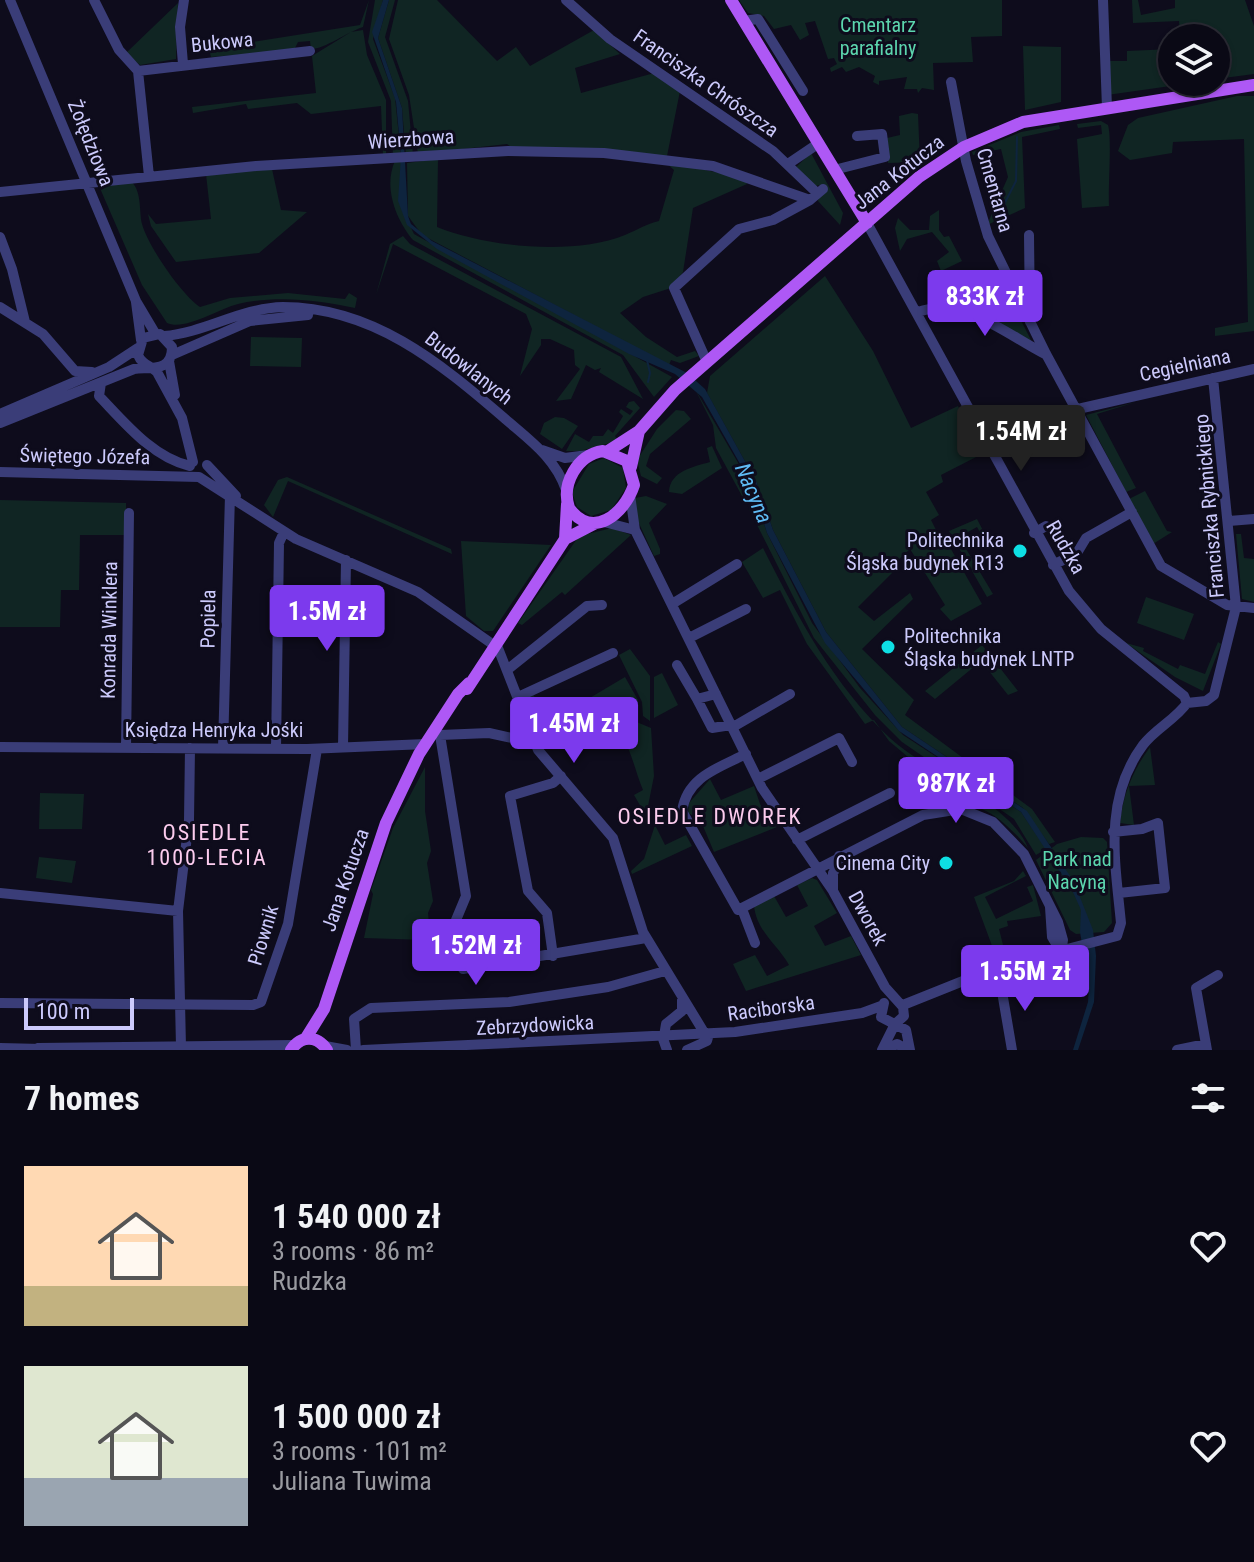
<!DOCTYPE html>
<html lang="en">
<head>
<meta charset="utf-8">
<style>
	:root { --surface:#0a0915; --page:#13121e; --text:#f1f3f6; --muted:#999aa0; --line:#2a2a34; --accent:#7c3aed }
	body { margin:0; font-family:"Roboto Condensed",sans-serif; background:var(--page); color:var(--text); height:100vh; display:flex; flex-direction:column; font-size:30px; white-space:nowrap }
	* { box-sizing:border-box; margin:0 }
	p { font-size:26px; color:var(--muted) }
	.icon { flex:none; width:44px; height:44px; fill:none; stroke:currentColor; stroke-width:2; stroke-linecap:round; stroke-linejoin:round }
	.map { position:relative; height:1050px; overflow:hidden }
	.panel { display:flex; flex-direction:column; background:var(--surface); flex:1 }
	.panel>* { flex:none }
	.buttons { position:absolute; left:1158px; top:24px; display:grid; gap:16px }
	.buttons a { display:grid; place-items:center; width:72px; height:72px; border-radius:50%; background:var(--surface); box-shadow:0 2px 6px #0004,0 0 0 2px var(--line); font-size:40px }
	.scale { position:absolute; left:24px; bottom:20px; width:110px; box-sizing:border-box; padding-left:8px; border:4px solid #cccafc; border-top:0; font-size:22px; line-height:28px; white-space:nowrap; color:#cccafc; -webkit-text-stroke:6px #0e0c1c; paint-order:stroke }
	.price { position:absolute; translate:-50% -68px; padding:0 18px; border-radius:8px; background:var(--accent); color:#fff; font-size:26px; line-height:52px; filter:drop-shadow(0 2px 4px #0008) }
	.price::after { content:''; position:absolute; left:50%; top:48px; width:24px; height:18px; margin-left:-12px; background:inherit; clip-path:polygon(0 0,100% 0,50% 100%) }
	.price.active { background:#222; color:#fff }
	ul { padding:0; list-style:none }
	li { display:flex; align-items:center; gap:24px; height:200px; padding:0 24px }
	li span { display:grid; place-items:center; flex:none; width:224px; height:160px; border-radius:0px; color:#555 }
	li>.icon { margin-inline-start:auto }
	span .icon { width:96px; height:96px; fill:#fffc; stroke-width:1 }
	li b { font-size:34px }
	h2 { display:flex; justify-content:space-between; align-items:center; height:96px; padding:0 24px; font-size:34px }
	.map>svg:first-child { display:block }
	.green { fill:#102523 }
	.water { fill:#0e243e }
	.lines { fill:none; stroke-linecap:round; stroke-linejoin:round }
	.stream { stroke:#0e243e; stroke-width:2 }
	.minor { stroke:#3a3d78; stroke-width:10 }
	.major { stroke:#ae58f5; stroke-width:12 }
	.poi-dot { fill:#0edfe4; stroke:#0e0c1c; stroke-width:3 }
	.labels { text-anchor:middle; stroke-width:6; stroke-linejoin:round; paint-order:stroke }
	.park-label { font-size:20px; fill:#5cd6ae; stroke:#0e0c1c }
	.street-label { font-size:20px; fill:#cccafc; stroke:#0e0c1c }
	.poi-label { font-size:20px; fill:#cccafc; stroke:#0e0c1c; text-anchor:end }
	.water-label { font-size:22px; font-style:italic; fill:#5fbbf5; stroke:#0e0c1c }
	.neighbourhood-label { font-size:22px; letter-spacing:2px; fill:#fcccee; stroke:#0e0c1c }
</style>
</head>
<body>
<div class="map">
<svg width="1254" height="1050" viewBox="0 0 1254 1050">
	<rect width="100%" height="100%" fill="#0e0c1c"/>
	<path class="green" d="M369,0L363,27C347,32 325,49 311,49L310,41L298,42L294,50L211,57L209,49L360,25Z
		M375,0H383L373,39L395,98L401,156L393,157L391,101L368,42Z
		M389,0H395L385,37L408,101L413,155L406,156L402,108L378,38Z
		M398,0H437L497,61L516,47L530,66L594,30L620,54L575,68L581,93L658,72L680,91L667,156L514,149L507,144L418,154L409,95L389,39Z
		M739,0H1002V36L971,37L973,62L933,63L934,90L922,88L918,93L917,89H904L907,77L879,81V85L873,82L875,76L859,67L846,72L842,67L831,72L830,68L837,64L834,58L828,59L815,21L805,23L809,35L800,40L791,25L774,29L764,16L748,13Z
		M1132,0H1138L1141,15L1175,8V0H1245L1254,26V74L1216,79V38H1180L1179,21L1133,23Z
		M178,3L176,59L140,65L126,53Z
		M363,30L367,55L386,100V155L383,156L381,106L311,114L297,103L248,109L246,104L193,113L192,107L316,93L312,56L351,32Z
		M1023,46L1061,47V102L1025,110Z
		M1172,49V82H1199L1107,95V61H1127V51Z
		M1237,96H1254V331L1215,336V328L1248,322L1244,139L1173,142L1172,153L1130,160L1118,151L1128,125L1138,118Z
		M912,113L918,114L920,162L888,163L887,138L900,135L899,116Z
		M1101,121L1108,125C1112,138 1108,185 1109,206L1082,208L1077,139L1102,134L1101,125L1078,128L1077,124Z
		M1059,125L1060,129L1022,137L1025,208L987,225L1008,177L1001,149L973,155L972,152L1021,132Z
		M811,153L843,213L840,225L818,201L821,185L815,186L796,167Z
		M438,159L437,227C487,247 573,256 625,235C637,230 646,224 659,221L674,170L665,162L745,178L747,184L693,208L683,272L676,282L671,288L643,297L620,313L646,337L677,357L695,351L699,356L680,363L671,360L669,365L422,235L408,216L407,163Z
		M395,161L401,162L402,209L414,234L672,377L654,397L623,355L413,240C396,220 383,187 395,161Z
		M272,169L281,210L307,212L259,253L176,262L151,226L148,214L156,224L211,219L206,174Z
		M132,182C142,193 139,211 142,224C148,246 181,294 200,307L230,298L288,293L345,299L349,293L357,298L355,308C317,300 277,295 238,304C218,309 185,331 167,323L142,285L99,186Z
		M939,210V230L944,237L949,236L962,261L941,271L937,261L949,252L932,232L907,239L900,251L895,228L898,218L910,230H929L930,216Z
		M403,236L410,244L621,357L643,399L599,372L601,368L595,370L586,365L571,399L556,401L580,369L575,365L574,350L550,339H541V345L520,376L532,329L526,314L393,244L376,295L390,244Z
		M971,271L982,293L1002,283L1034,346L989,317L967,272Z
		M825,276L873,351L911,428L958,406L980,455L941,475L943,482L926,492L939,515L931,520L939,536L943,535L982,604L951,621L940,609L945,605L910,549L897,561L900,565L858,607L874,621L910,593L913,599L862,649L914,700L905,715L1032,809L1055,842L1049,844L1023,808L902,727L826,632L773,530L757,483L707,393L710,376Z
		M251,337L302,338L301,367L250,366Z
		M695,389L754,490V498L742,496L716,448L713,425Z
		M634,401L640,408L615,436L618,441L580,451H566L575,434L589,442L593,436H603L608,429L613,433L623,416L619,412L621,409L630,415L633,411L626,407L629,402Z
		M1136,402L1097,414L1136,488L1126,492L1086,415Z
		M676,410L684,411L691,419L650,454L646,466L662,478L657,484L641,476L637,460L657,429Z
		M555,417L564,418L578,426L562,449L540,434L544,423Z
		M712,446L722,468L682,494L669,492C670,471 693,467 710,462L707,448Z
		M604,458L623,468L626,488L611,510L591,516L577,507L572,492L589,464Z
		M287,477L451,549L452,554L288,481L273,517L264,505L278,480Z
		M1145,491L1167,531L1172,532L1153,544L1129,499Z
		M646,496L667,504L649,523L660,549V554L654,556L637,519L635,498Z
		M0,500L126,503V535H80L79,590H61L60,627H0Z
		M757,501L767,533L812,623L860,688L903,735L1021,812L1046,849L1036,855L1014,819L902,742L875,715L814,638L749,509L750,504Z
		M977,519L990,544L987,545L977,527L959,537L993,594L987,597L949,531Z
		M612,528L631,535L565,595L562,592L522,625L518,623L579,536Z
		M1236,534H1241L1244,558L1254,559V602L1242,599Z
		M461,541L551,545L493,631H484L466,616Z
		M763,548C798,617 833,685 891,739C928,773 1010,802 1028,848C1005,821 983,801 946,802L942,793L945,788L889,741L874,720L865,724L807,644L780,590L763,598L742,562Z
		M1146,597L1194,614L1184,640L1137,623Z
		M1218,642L1221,644L1203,691L1175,677L1126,643L1144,648L1143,651L1178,669L1180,665L1205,674Z
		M982,645L1018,691L1008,695L981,661L935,699L925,691Z
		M630,649L650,676V721L643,716L642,702L619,655Z
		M662,673L678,705L654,718V677Z
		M625,677L638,700L636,711L588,699Z
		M533,694L544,715L567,706L573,723L546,731L547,736L540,740L524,698Z
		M615,713L651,728L654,776L644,826L636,813L641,807L634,795L643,790C634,769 632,749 618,731L609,734L601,716Z
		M1150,747L1155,785L1129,786L1134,825L1120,823C1123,794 1133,770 1150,747Z
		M425,767V811L431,851L427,863L433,901L428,913L430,934L427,940L364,938L373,894L371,890L393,828Z
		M710,779L721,800L754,786L760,804L777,827L714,852L700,819L688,813L689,803Z
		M40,793L84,794L82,829H39Z
		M655,825L665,845L686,835L692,846L632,874L631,871L644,859Z
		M1081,837L1103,838L1107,842L1112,923L1104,932L1076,934L1070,930L1036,860L1057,844Z
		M39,857L76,861L72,883L36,878Z
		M1023,871L1026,876L985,897L996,919L1033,901L1027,887L1033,885L1041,916L1007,921L1008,926L999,929L1005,953L995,954L974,897L1014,881Z
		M812,878L817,880L837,913L814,926L825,946L851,936L861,955L746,991L733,964L755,955L767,976L789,965C777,944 757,932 754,906L774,896L786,917L808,906L797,885Z"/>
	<path class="water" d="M383,0H389L378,38L402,108L408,216L411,224L432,241L687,373L705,389L757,483L773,530L826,632L902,727L1027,811L1074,882L1093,930L1096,956L1094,1002L1078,1050H1073L1088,1002L1089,985L1080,932L1081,910L1072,890L1021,812L899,731L825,643L767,533L752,485L702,397L675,374L629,354L437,249L407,225L398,201L401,156L396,102L372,32Z"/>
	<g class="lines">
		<path class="stream" d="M996,220L1016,181L1017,137
			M647,360L650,373L648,382"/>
		<path class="minor" d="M10,0L136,301L155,333
			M94,0L119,50L138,71L149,176
			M566,0L610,39L773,151L817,193
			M1103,0L1107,108
			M743,21L758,19L803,91
			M183,64L180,27L184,0
			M138,71L310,51
			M951,82L966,161L988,236L1046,354L1161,566L1227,605L1254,608
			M788,164L819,143
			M834,170L885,157L882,134L857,136
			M0,192L256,166L508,151L604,153L713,166L810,200L823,189
			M867,223L1069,591L1101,629L1184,696L1187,703
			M1029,235L1030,322
			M0,237L12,269L25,322
			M136,302L141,340
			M0,307L43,334L75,371L92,372
			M918,312C964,296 1007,335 1045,354
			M164,336C205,333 240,308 283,307C372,307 439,362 503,417C528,439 555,457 566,490
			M172,355L250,321L308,315
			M169,361L175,395
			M707,362L674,288L739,229L773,220L810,200
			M101,383L99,396C124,422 153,458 190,466
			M1078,409L1254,369
			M0,414L109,367L138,348
			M0,423L134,369C152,367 172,372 172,347L160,334L143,338L138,355C142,365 150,365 157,372L182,418L193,462
			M542,450L565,458L588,455
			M207,465L236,496
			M0,472L199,477L296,539L418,592L498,648L538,750L613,838L643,932L705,1034
			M630,495L635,530L762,788L833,891L885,987L903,1007L904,1016L895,1024L882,1050
			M1229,521L1254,519
			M604,522L635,530
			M1034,533L1046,526
			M1053,565L1077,553L1086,538L1132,512
			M672,604L737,564
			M689,638L746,609
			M677,665L697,699
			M507,670L587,606L602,605
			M716,694L697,699L712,728L731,725
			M518,697L613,653
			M1187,703L1206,701L1214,695L1236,607L1213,378
			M733,727L790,694
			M534,739L526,741L489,733L440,735L466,896L456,920L463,969L646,938
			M0,747L307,749L426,744
			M343,747L346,560
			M126,748L129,513
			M223,748L230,495
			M276,749L279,543L284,532
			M746,754C718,768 687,777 682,811L738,910L923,815L961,809L993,822L1024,854L1058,922L1063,940L1061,952
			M758,779L839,738L852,762
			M1113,832L1142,829L1158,823L1165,888L1119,893
			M797,840L890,793
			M833,891V873L841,860L839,856
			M0,893L178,911
			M1050,907L1052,937L1061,952
			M742,909L755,943
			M553,956L547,913L528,891L510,796L553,783L561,776
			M1006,966L1000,980L1012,1050
			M0,1003L253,1005L261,1002L288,924L317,749
			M884,1003L881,1017L906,1030L910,1050
			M903,1005L998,967L1117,936L1121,923C1115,861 1103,799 1143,745C1155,729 1176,719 1187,703
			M662,1036L667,1050
			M664,1036L666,1024L682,1011V1000
			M325,1046L347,1050
			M181,1047L178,911L189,820L190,748
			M0,1048L42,1049
			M38,1048L294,1045
			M356,1050L354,1019L371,1008L509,1002L608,987L665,971
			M363,1050L735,1032L862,1013L881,1006
			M687,1050L707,1041L709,1034
			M885,1050L897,1044L908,1050
			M1177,1050L1206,1044
			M1207,1050L1196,988L1218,975"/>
		<path class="major" d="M731,0L867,223
			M603,451L627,461L634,485C624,515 592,540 569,508C561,484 577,455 603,451Z
			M608,451L639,431L675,390L919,177L964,147L1023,122L1254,85
			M631,467L639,431
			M565,539L567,504
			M467,689L565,539L594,524
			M306,1038L324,1009L386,823L419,754L458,694L469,683
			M291,1050C301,1035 317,1035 327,1050"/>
	</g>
	<g class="poi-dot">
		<circle cx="1020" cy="551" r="8"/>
		<circle cx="888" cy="647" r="8"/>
		<circle cx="946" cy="863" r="8"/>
	</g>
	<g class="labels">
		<g class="park-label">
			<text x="878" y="32">Cmentarz<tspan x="878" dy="23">parafialny</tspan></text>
			<text x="1077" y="866">Park nad<tspan x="1077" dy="23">Nacyną</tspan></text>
		</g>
		<g class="street-label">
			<text transform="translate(222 42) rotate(-6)" y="7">Bukowa</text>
			<text transform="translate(706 83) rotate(35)" y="7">Franciszka Chrószcza</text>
			<text transform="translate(411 139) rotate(-4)" y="7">Wierzbowa</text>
			<text transform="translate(91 143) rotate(68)" y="7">Żołędziowa</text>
			<text transform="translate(899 172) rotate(-38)" y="7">Jana Kotucza</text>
			<text transform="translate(995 190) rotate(74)" y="7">Cmentarna</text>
			<text transform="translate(1185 365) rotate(-12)" y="7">Cegielniana</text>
			<text transform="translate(469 368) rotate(38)" y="7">Budowlanych</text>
			<text transform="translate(85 456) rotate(1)" y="7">Świętego Józefa</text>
			<text transform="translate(1209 506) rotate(-95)" y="7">Franciszka Rybnickiego</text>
			<text transform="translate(1066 547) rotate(60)" y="7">Rudzka</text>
			<text transform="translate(208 619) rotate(-89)" y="7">Popiela</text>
			<text transform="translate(109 630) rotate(-89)" y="7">Konrada Winklera</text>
			<text x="214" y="737">Księdza Henryka Jośki</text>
			<text transform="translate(345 880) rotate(-71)" y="7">Jana Kotucza</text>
			<text transform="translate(868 918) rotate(61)" y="7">Dworek</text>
			<text transform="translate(263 935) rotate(-73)" y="7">Piownik</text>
			<text transform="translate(771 1008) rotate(-8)" y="7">Raciborska</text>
			<text transform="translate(535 1025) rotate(-3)" y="7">Zebrzydowicka</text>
		</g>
		<g class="poi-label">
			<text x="1004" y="547">Politechnika<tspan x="1004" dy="23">Śląska budynek R13</tspan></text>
			<text x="904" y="643" text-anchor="start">Politechnika<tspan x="904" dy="23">Śląska budynek LNTP</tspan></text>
			<text x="930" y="870">Cinema City</text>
		</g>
		<g class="water-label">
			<text transform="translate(754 493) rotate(67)" y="8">Nacyna</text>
		</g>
		<g class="neighbourhood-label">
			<text x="710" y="824">OSIEDLE DWOREK</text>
			<text x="207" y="840">OSIEDLE<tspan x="207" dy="25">1000-LECIA</tspan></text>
		</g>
	</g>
</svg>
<div class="buttons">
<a><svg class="icon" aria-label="layers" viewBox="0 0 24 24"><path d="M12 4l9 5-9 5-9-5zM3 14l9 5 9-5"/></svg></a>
</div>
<div class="scale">100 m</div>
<b class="price" style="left:985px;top:338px">833K zł</b>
<b class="price active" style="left:1021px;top:473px">1.54M zł</b>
<b class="price" style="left:327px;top:653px">1.5M zł</b>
<b class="price" style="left:574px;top:765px">1.45M zł</b>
<b class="price" style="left:956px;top:825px">987K zł</b>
<b class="price" style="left:476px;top:987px">1.52M zł</b>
<b class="price" style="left:1025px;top:1013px">1.55M zł</b>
</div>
<section class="panel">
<h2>7 homes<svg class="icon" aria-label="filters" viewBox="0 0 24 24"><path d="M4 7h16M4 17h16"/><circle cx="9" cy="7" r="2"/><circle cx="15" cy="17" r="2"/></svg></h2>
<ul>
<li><span style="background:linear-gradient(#ffd9b3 75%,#c2b280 0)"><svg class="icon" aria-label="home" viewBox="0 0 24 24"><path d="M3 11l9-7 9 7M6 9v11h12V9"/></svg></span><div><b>1 540 000 zł</b><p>3 rooms · 86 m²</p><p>Rudzka</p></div><svg class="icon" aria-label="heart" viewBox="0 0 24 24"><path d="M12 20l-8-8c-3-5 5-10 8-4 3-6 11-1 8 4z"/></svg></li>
<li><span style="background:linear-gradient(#dfe7d0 70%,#9aa5b1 0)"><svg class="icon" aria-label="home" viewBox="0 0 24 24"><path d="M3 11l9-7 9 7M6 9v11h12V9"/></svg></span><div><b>1 500 000 zł</b><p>3 rooms · 101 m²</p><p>Juliana Tuwima</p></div><svg class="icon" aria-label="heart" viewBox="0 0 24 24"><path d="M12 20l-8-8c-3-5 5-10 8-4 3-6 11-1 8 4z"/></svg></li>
</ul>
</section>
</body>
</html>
